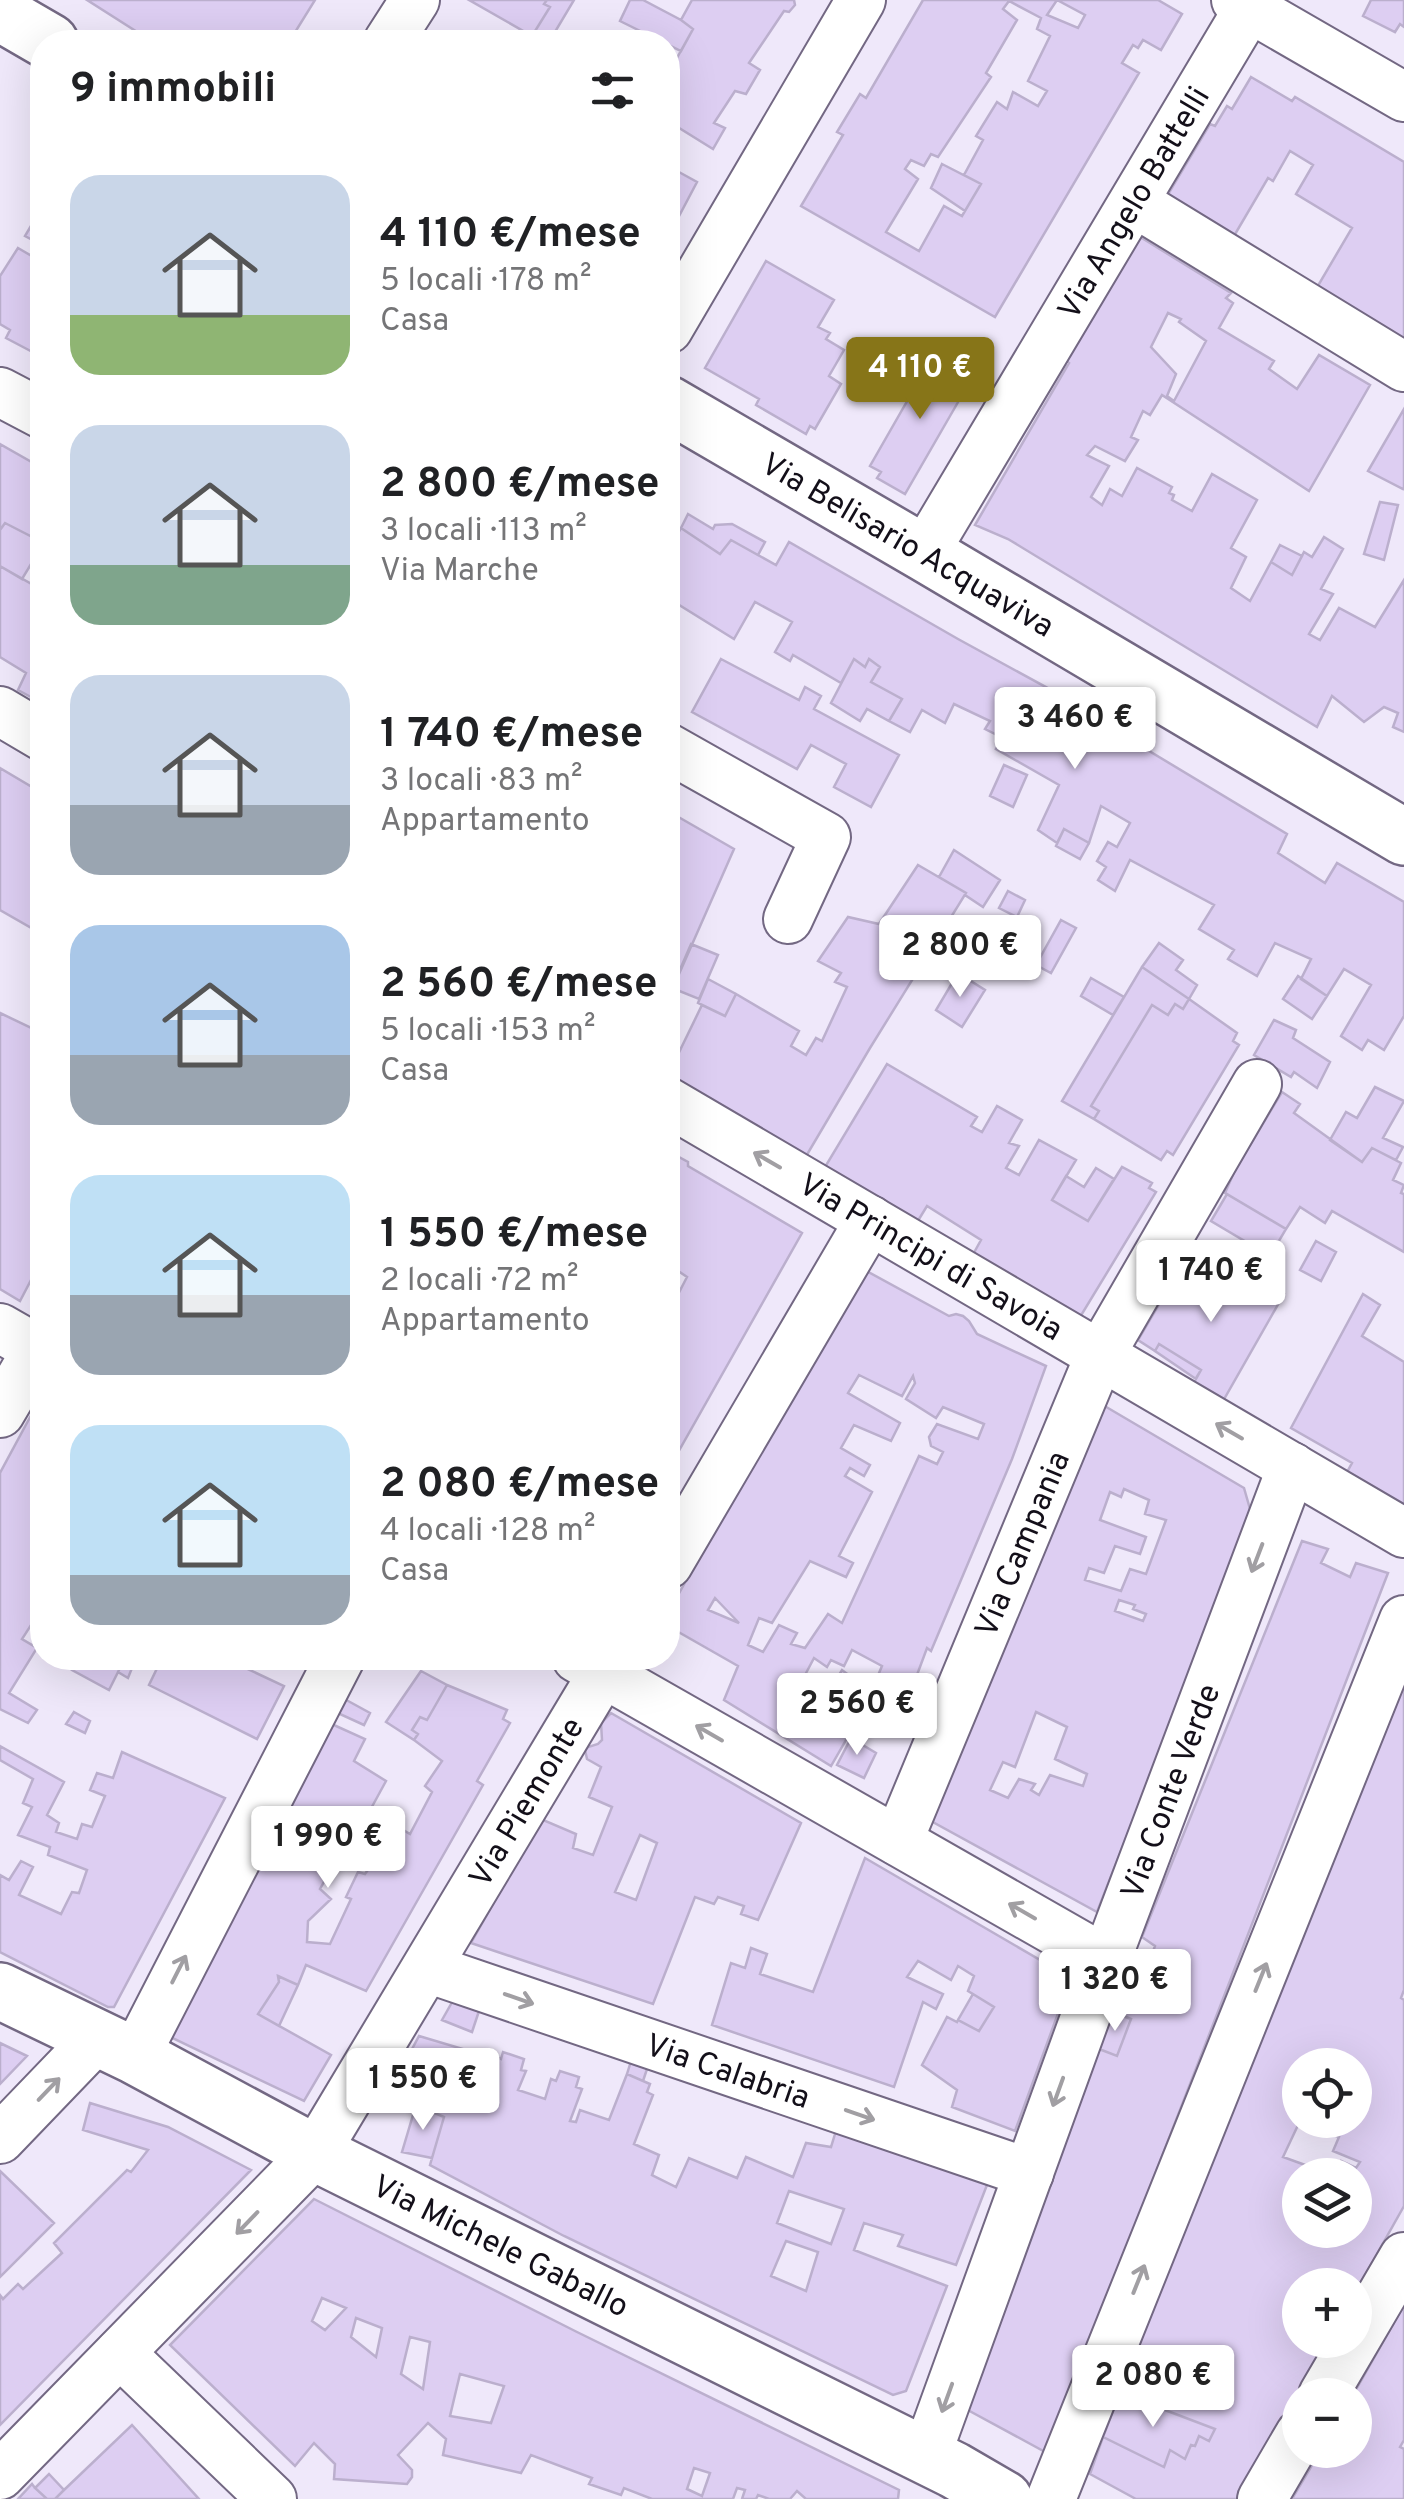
<!DOCTYPE html>
<html lang="it">
<head>
<meta charset="utf-8">
<style>
	:root { --surface:#fff; --page:#f2f2f2; --text:#202124; --muted:#757577; --accent:#877518 }
	body { margin:0; font-family:Overpass,sans-serif; background:var(--page); color:var(--text); height:100vh; display:flex; flex-direction:column; font-size:38px; white-space:nowrap }
	* { box-sizing:border-box; margin:0 }
	p { font-size:32px; color:var(--muted) }
	.icon { flex:none; width:55px; height:55px; fill:none; stroke:currentColor; stroke-width:2; stroke-linecap:round; stroke-linejoin:round }
	.map { position:relative; flex:1; overflow:hidden }
	.panel { position:absolute; left:30px; top:30px; width:650px; height:1640px; display:flex; flex-direction:column; background:var(--surface); border-radius:40px; box-shadow:0 10px 40px #0002 }
	.panel>* { flex:none }
	.buttons { position:absolute; left:1282px; top:2048px; display:grid; gap:20px }
	.buttons a { display:grid; place-items:center; width:90px; height:90px; border-radius:50%; background:var(--surface); box-shadow:0 10px 40px #0002; font-size:50px }
	.price { position:absolute; translate:-50% -85px; padding:0 22px; border-radius:10px; background:#fff; color:#222; font-size:32px; line-height:65px; filter:drop-shadow(0 2px 5px #0008) }
	.price::after { content:''; position:absolute; left:50%; top:60px; width:30px; height:22px; margin-left:-15px; background:inherit; clip-path:polygon(0 0,100% 0,50% 100%) }
	.price.on { background:var(--accent); color:#fff }
	ul { padding:0; list-style:none }
	li { display:flex; align-items:center; gap:30px; height:250px; padding:0 40px }
	li span { display:grid; place-items:center; flex:none; width:280px; height:200px; border-radius:30px; color:#555 }
	li>.icon { margin-inline-start:auto }
	span .icon { width:120px; height:120px; fill:#fffc; stroke-width:1 }
	li b { font-size:42px }
	h2 { display:flex; justify-content:space-between; align-items:center; height:120px; padding:0 40px; font-size:42px }
	.map>svg:first-child { display:block }
	.building { fill:#ddcef2; stroke:#bbafcd; stroke-width:2.5; fill-rule:evenodd }
	.lines { fill:none; stroke-linecap:round; stroke-linejoin:round }
	.minor-casing { stroke:#736883; stroke-width:52 }
	.tertiary-casing { stroke:#736883; stroke-width:60 }
	.minor { stroke:#fff; stroke-width:48 }
	.tertiary { stroke:#fff; stroke-width:55 }
	.oneway { stroke:#a19fa3 }
	.labels { text-anchor:middle; stroke-width:9; stroke-linejoin:round; paint-order:stroke }
	.street-label { font-size:32px; fill:#130f19; stroke:#faf7fe }
</style>
</head>
<body>
<div class="map">
<svg width="1404" height="2499" viewBox="0 0 1404 2499">
	<rect width="100%" height="100%" fill="#efe8fa"/>
	<path class="building" d="M87,0H315L289,42H153Z
		M469,0H547L544,4L550,7L532,36Z
		M547,0H574L549,42H541L532,36L550,7L544,4Z
		M630,0H643L681,20L693,29L681,51L620,21Z
		M692,0H794L795,5L789,12L784,11L749,63L760,70L746,94L735,91L714,123L725,128L713,149L668,121V74L693,29L681,20Z
		M923,0H1057L1047,15L1078,28L1085,15L1057,0H1158L1182,14L1161,50L1143,40L1138,48L1133,45L1122,63L1139,73L995,317L801,206L843,135L837,132L860,94L866,98ZM1009,1L1041,18L1037,29L1050,36L1028,81L1047,91L1038,106L1013,92L1007,109L997,102L976,136L983,140L964,175L981,184L962,216L944,206L919,251L886,232L918,179L905,169L911,160L924,166L931,154L938,157L991,77L986,73L1017,20L1003,9Z
		M1371,0H1404V27L1400,24L1395,32L1363,16Z
		M1251,77L1292,101L1295,97L1404,162V341L1316,289L1352,228L1296,194L1313,165L1290,151L1273,181L1268,178L1234,236L1167,196L1210,124L1215,126L1227,106L1232,109Z
		M942,164L981,184L965,211L931,188Z
		M668,166L697,182L668,237Z
		M38,214L42,216V245L25,236Z
		M1137,235L1231,293L1226,298L1233,303L1219,328L1274,361L1269,369L1297,389L1319,355L1370,385L1309,491L1162,395L1150,415L1143,411L1131,437L1138,440L1125,461L1095,446L1087,455L1109,466L1091,497L1102,505L1110,489L1122,496L1137,468L1172,487L1169,493L1174,495L1172,500L1192,511L1212,474L1257,500L1231,548L1246,557L1231,588L1250,601L1271,562L1292,575L1304,552L1312,557L1324,537L1343,549L1321,589L1333,594L1309,634L1320,640L1339,608L1375,627L1404,580V732L1393,727L1398,713L1384,707L1364,722L1332,696L1317,727L1008,539L975,525L1069,363L1064,359ZM1168,313L1181,319L1179,322L1206,341L1174,401L1167,396L1176,374L1151,347Z
		M18,248L42,262V357L6,338L10,330L0,324V276Z
		M766,261L834,300L818,327L830,333L826,339L844,350L829,376L841,384L815,429L810,426L806,434L756,405L759,399L705,368Z
		M937,349L968,367L957,385L965,390L905,494L877,478L881,472L870,466Z
		M1404,409V487L1403,489L1368,471Z
		M0,444L42,468V542L5,523L0,530Z
		M1380,502L1398,505L1384,560L1364,554Z
		M688,514L713,529L715,525L732,524L765,542L758,555L731,540L720,554L681,528Z
		M5,523L42,542V546L22,579L0,566V530Z
		M681,528L720,554L731,540L776,565L789,542L958,639L1097,715L1096,719L1287,834L1278,853L1325,883L1337,863L1404,902V1016L1384,1050L1368,1040L1362,1050L1341,1036L1371,985L1344,969L1327,996L1301,979L1311,959L1275,943L1257,976L1228,959L1234,950L1199,929L1214,905L1130,860L1115,891L1098,880L1106,867L1097,861L1108,842L1117,847L1130,823L1101,806L1089,843L1064,829L1057,843L1038,830L1059,785L996,749L1003,738L985,729L990,721L954,704L945,723L922,710L910,732L889,721L902,699L871,682L880,667L869,659L865,667L854,659L841,683L793,655L790,661L775,652L792,622L755,602L734,639L668,598V552Z
		M1280,545L1302,556L1292,575L1271,562Z
		M0,566L42,590V703L18,690L26,673L0,657Z
		M721,659L799,700L805,687L821,696L814,709L899,755L871,807L834,787L846,764L811,745L797,769L692,712Z
		M854,659L865,667L869,659L880,667L871,682L902,699L889,721L867,709L860,721L831,703Z
		M1004,765L1027,775L1013,807L990,796Z
		M0,768L42,793V934L0,910Z
		M668,811L734,849L668,999L675,1002L668,1021Z
		M1064,829L1089,843L1080,859L1056,846Z
		M954,850L1000,880L983,907L965,895L966,893L939,877Z
		M918,865L966,893L870,1048L805,1158L668,1082V1075L702,1005L725,1016L736,994L799,1031L791,1046L806,1055L816,1038L822,1041L847,987L835,982L841,973L818,961L848,917L879,924Z
		M1008,891L1025,900L1017,917L999,908Z
		M1061,920L1076,928L1051,973L1036,965Z
		M1159,943L1183,960L1176,970L1197,985L1189,999L1142,967Z
		M691,944L718,955L699,999L672,988Z
		M1142,967L1189,999L1183,1009L1175,1004L1168,1015L1152,1005L1091,1106L1099,1111L1094,1119L1062,1101Z
		M958,973L985,990L962,1027L936,1010Z
		M1298,976L1327,996L1312,1019L1283,999Z
		M1091,978L1124,997L1113,1015L1081,996Z
		M708,979L736,994L725,1016L698,1003Z
		M1189,999L1237,1033L1233,1041L1239,1045L1173,1155L1167,1151L1161,1160L1094,1119L1099,1111L1091,1106L1152,1005L1168,1015L1175,1004L1183,1009Z
		M0,1013L42,1033V1259L20,1301L0,1289Z
		M1274,1020L1296,1030L1293,1038L1330,1062L1317,1088L1294,1072L1291,1077L1254,1055Z
		M887,1064L977,1117L971,1126L982,1132L997,1106L1022,1120L1009,1143L1019,1146L1006,1168L1019,1175L1039,1140L1076,1160L1052,1200L1088,1221L1122,1167L1152,1183L1149,1188L1156,1192L1074,1327L971,1258L981,1240L927,1206L916,1224L825,1167Z
		M1375,1087L1404,1101L1383,1138L1403,1147L1396,1160L1372,1148L1362,1162L1330,1140L1346,1112L1357,1118Z
		M1282,1092L1300,1104L1294,1113L1362,1162L1372,1148L1401,1163L1393,1180L1404,1185L1401,1193L1404,1194V1252L1332,1211L1325,1223L1300,1207L1286,1229L1225,1193L1235,1170Z
		M668,1151L688,1162V1166L802,1233L668,1470V1306L671,1308L687,1277L668,1264Z
		M1096,1168L1114,1179L1088,1221L1052,1200L1066,1176L1084,1187Z
		M1227,1194L1286,1229L1270,1256L1211,1221Z
		M1316,1241L1336,1252L1321,1281L1300,1270Z
		M1184,1262L1234,1288L1253,1286L1258,1278L1284,1294L1223,1401L1193,1383L1201,1370L1159,1344L1155,1351L1138,1340Z
		M861,1268L949,1316L956,1314L963,1316L969,1321L977,1334L1046,1366L1012,1459L931,1651L927,1648L914,1683L918,1685L911,1705L876,1680L882,1666L852,1650L844,1666L831,1660L827,1667L814,1658L805,1675L830,1690L842,1670L873,1693L831,1766L724,1700L738,1666L668,1626V1613ZM859,1375L902,1396L913,1376L915,1383L906,1399L936,1418L943,1407L984,1424L978,1439L937,1424L929,1437L931,1446L943,1452L937,1464L919,1456L842,1623L828,1614L805,1648L791,1644L797,1633L779,1625L763,1652L748,1645L759,1618L772,1623L810,1561L846,1577L853,1563L839,1556L872,1492L845,1476L850,1468L864,1476L870,1465L841,1448L854,1425L891,1441L900,1423L848,1393ZM715,1598L739,1623L708,1610Z
		M1363,1294L1380,1305L1362,1336L1404,1362V1507L1346,1474L1352,1463L1291,1428Z
		M1159,1344L1201,1370L1196,1379L1155,1351Z
		M42,1395V1608L22,1639L37,1648L9,1693L37,1710L28,1723L0,1709V1473Z
		M1091,1398L1244,1488L1252,1516L1097,1912L920,1815ZM1124,1489L1149,1500L1145,1514L1166,1520L1146,1574L1130,1569L1121,1591L1085,1580L1089,1568L1104,1573L1115,1546L1140,1554L1146,1537L1100,1520L1110,1492L1121,1497ZM1119,1600L1135,1605L1133,1609L1146,1614L1143,1621L1115,1611ZM1036,1712L1067,1727L1055,1759L1087,1774L1083,1786L1050,1775L1039,1795L1031,1790L1035,1784L1019,1779L1008,1798L990,1790L1003,1762L1015,1767Z
		M1302,1541L1328,1549L1321,1563L1350,1577L1356,1563L1388,1573L1047,2453L964,2408L985,2342L1060,2158L1099,2049L1117,2056L1131,2019L1114,2013L1129,1973L1143,1979L1155,1946L1142,1937Z
		M79,1658L96,1659L125,1658L109,1690L72,1670Z
		M125,1658H136L128,1678L118,1672Z
		M162,1658H224L284,1686L257,1739L149,1685Z
		M1404,1666V1990L1401,1998L1404,2000V2206L1355,2293V2285H1300V2340H1328L1242,2499H1136L1090,2474L1103,2437L1164,2467L1170,2450L1185,2459L1191,2445L1195,2446L1199,2436L1209,2441L1215,2429L1120,2393ZM1300,2065H1355V2120H1300ZM1299,2123L1339,2137L1333,2151L1360,2162L1356,2168L1341,2161L1334,2175H1355V2230H1300V2175H1333L1283,2157Z
		M421,1671L447,1685L427,1720L420,1717L412,1730L418,1734L414,1740L386,1722Z
		M447,1685L507,1710L503,1719L510,1723L477,1781L483,1785L366,1991L306,1965L298,1985L278,1976L279,1982L258,2014L331,2055L304,2101L164,2034L325,1721L365,1739L354,1761L386,1781L344,1858L339,1855L320,1889L331,1899L308,1921L307,1942L330,1944L351,1899L346,1897L358,1872L365,1874L398,1827L410,1834L432,1792L425,1786L442,1761L414,1740L418,1734L412,1730L420,1717L427,1720Z
		M339,1696L370,1713L364,1725L331,1710Z
		M74,1712L90,1721L85,1733L66,1724Z
		M611,1713L801,1823L758,1920L741,1914L744,1906L718,1897L714,1904L695,1897L653,2004L471,1943L541,1819L576,1834L573,1848L593,1855L612,1807L589,1797L601,1767L587,1759L585,1750L588,1747L598,1744L602,1740L601,1723ZM640,1835L657,1843L636,1900L615,1892Z
		M851,1738L876,1753L864,1778L837,1765Z
		M0,1746L64,1782L47,1815L59,1823L56,1832L77,1839L82,1824L92,1827L105,1796L90,1790L97,1773L113,1778L122,1752L225,1798L114,2007H108L0,1952V1875L9,1880L21,1861L33,1867L19,1895L61,1914L72,1892L79,1893L87,1870L48,1855L50,1847L18,1835L32,1807L23,1803L33,1779L0,1760Z
		M865,1858L1071,1978L1015,2131L952,2107L957,2090L922,2065L947,2017L957,2022L958,2020L979,2031L994,2007L968,1991L974,1976L958,1966L951,1980L918,1961L907,1977L943,1994L936,2009L923,2002L894,2087L712,2025L731,1963L745,1968L751,1948L767,1954L760,1974L813,1992Z
		M278,1976L298,1985L279,2026L258,2014L279,1982Z
		M973,1994L994,2007L979,2031L958,2020Z
		M455,1997L481,2005L472,2032L442,2020Z
		M1112,2011L1131,2019L1117,2056L1099,2049Z
		M419,2036L463,2049L457,2068L482,2073L478,2087L486,2090L497,2057L501,2059L503,2052L524,2059L521,2070L526,2071L518,2090L545,2099L551,2079L556,2081L560,2071L579,2077L576,2087L582,2089L570,2121L576,2122L580,2110L609,2120L627,2074L650,2084L647,2092L653,2095L634,2144L659,2155L652,2175L676,2187L689,2158L737,2178L746,2157L793,2177L806,2143L831,2147L839,2121L992,2172L956,2265L898,2246L903,2235L864,2223L854,2250L947,2286L906,2391L893,2395L564,2236L430,2165L444,2117L416,2105L386,2098ZM789,2191L844,2209L831,2244L777,2223ZM786,2241L818,2252L806,2291L771,2276Z
		M0,2043L27,2056L0,2084Z
		M632,2058L649,2063L643,2081L627,2074Z
		M90,2103L168,2127L251,2170L0,2425V2295L3,2299L18,2284L23,2289L62,2253L54,2243L127,2170L131,2172L148,2150L83,2130Z
		M416,2105L444,2117L432,2158L402,2152Z
		M0,2171L54,2223L0,2277Z
		M314,2199L577,2332L899,2490L898,2499H806L797,2491L790,2499H769L758,2495L756,2499H742L745,2490L737,2488L733,2499H652L624,2488L621,2495L589,2484L592,2478L531,2455L521,2473L443,2455L446,2439L428,2423L398,2455L412,2470V2477L407,2484L334,2479L335,2464L314,2443L295,2466L170,2345ZM322,2298L346,2308L325,2330L312,2321ZM356,2318L382,2328L376,2357L351,2337ZM410,2337L430,2342L423,2389L401,2374ZM460,2374L504,2386L491,2423L450,2416ZM694,2468L710,2473L702,2496L687,2489Z
		M1404,2305V2440L1400,2447L1404,2449V2499H1292L1321,2450H1355V2395H1353Z
		M1120,2393L1215,2429L1209,2441L1199,2436L1195,2446L1191,2445L1185,2459L1170,2450L1164,2467L1103,2437Z
		M132,2425L199,2499H55L64,2490Z
		M49,2474L64,2490L55,2499H47L35,2488Z
		M32,2484L35,2488L47,2499H18Z"/>
	<g class="lines">
		<g class="minor-casing">
			<g id="minor">
				<path d="M1236,0L1404,97"/>
				<path d="M388,42L415,0"/>
				<path d="M1134,202L1404,367"/>
				<path d="M668,329L861,0"/>
				<path d="M0,392L42,414"/>
				<path id="s1" d="M924,553L1249,8"/>
				<path d="M0,711L42,736"/>
				<path d="M668,748L826,837L788,919"/>
				<path id="s2" d="M668,1102L1404,1533"/>
				<path d="M0,1328L42,1352"/>
				<path d="M0,1413L42,1342"/>
				<path d="M668,1564L870,1220"/>
				<path d="M577,1658L1106,1960"/>
				<path id="s3" d="M898,1841L1100,1355L1257,1084"/>
				<path id="s4" d="M427,1968L1029,2173"/>
				<path d="M135,2056L340,1658"/>
				<path d="M0,2139L97,2038"/>
				<path d="M120,2353L272,2499"/>
				<path d="M1323,2395L1404,2257"/>
				<path id="s5" d="M926,2456L1106,1960L1292,1467"/>
				<path id="s6" d="M0,2475L315,2153L612,1658"/>
				<path d="M1051,2499L1404,1620"/>
				<path d="M1262,2499L1300,2434"/>
			</g>
		</g>
		<g class="tertiary-casing">
			<g id="tertiary">
				<path d="M0,13L50,42"/>
				<path id="s7" d="M668,404L924,553L1404,837"/>
				<path id="s8" d="M0,1991L135,2056L315,2153L954,2470L1004,2499"/>
			</g>
		</g>
		<use href="#minor" class="minor"/>
		<use href="#tertiary" class="tertiary"/>
	</g>
	<defs><path id="oneway-shaft" d="M-6 0H5M1.5-3L5.5 0L1.5 3" fill="none" stroke-width="1.6" stroke-linecap="round" stroke-linejoin="round" transform="scale(2.5)"/></defs>
	<g class="oneway">
		<use href="#oneway-shaft" transform="translate(767 1160) rotate(-150)"/>
		<use href="#oneway-shaft" transform="translate(1229 1431) rotate(-150)"/>
		<use href="#oneway-shaft" transform="translate(1257 1558) rotate(111)"/>
		<use href="#oneway-shaft" transform="translate(709 1733) rotate(-150)"/>
		<use href="#oneway-shaft" transform="translate(1022 1911) rotate(-150)"/>
		<use href="#oneway-shaft" transform="translate(179 1969) rotate(-63)"/>
		<use href="#oneway-shaft" transform="translate(1261 1977) rotate(-68)"/>
		<use href="#oneway-shaft" transform="translate(519 1999) rotate(19)"/>
		<use href="#oneway-shaft" transform="translate(49 2089) rotate(-46)"/>
		<use href="#oneway-shaft" transform="translate(1058 2092) rotate(110)"/>
		<use href="#oneway-shaft" transform="translate(860 2115) rotate(19)"/>
		<use href="#oneway-shaft" transform="translate(247 2223) rotate(134)"/>
		<use href="#oneway-shaft" transform="translate(1139 2279) rotate(-68)"/>
		<use href="#oneway-shaft" transform="translate(947 2398) rotate(110)"/>
	</g>
	<g class="labels">
		<g class="street-label">
			<text dy="11" stroke="none"><textPath href="#s1" startOffset="408">Via Angelo Battelli</textPath></text>
			<text dy="11" stroke="none"><textPath href="#s7" startOffset="278">Via Belisario Acquaviva</textPath></text>
			<text dy="11" stroke="none"><textPath href="#s2" startOffset="305">Via Principi di Savoia</textPath></text>
			<text dy="11" stroke="none"><textPath href="#s3" startOffset="322">Via Campania</textPath></text>
			<text dy="11" stroke="none"><textPath href="#s5" startOffset="708">Via Conte Verde</textPath></text>
			<text dy="11" stroke="none"><textPath href="#s6" startOffset="860">Via Piemonte</textPath></text>
			<text dy="11" stroke="none"><textPath href="#s4" startOffset="318">Via Calabria</textPath></text>
			<text dy="11" stroke="none"><textPath href="#s8" startOffset="562">Via Michele Gaballo</textPath></text>
		</g>
	</g>
</svg>
<div class="buttons">
<a><svg class="icon" aria-label="locate" viewBox="0 0 24 24"><circle cx="12" cy="12" r="6"/><path d="M12 2v4M12 18v4M2 12h4M18 12h4"/></svg></a>
<a><svg class="icon" aria-label="layers" viewBox="0 0 24 24"><path d="M12 4l9 5-9 5-9-5zM3 14l9 5 9-5"/></svg></a>
<a>+</a>
<a>−</a>
</div>
<b class="price on" style="left:920px;top:422px">4 110 €</b>
<b class="price" style="left:1075px;top:772px">3 460 €</b>
<b class="price" style="left:960px;top:1000px">2 800 €</b>
<b class="price" style="left:1211px;top:1325px">1 740 €</b>
<b class="price" style="left:857px;top:1758px">2 560 €</b>
<b class="price" style="left:328px;top:1891px">1 990 €</b>
<b class="price" style="left:1115px;top:2034px">1 320 €</b>
<b class="price" style="left:423px;top:2133px">1 550 €</b>
<b class="price" style="left:1153px;top:2430px">2 080 €</b>
<section class="panel">
<h2>9 immobili<svg class="icon" aria-label="filters" viewBox="0 0 24 24"><path d="M4 7h16M4 17h16"/><circle cx="9" cy="7" r="2"/><circle cx="15" cy="17" r="2"/></svg></h2>
<ul>
<li><span style="background:linear-gradient(#c9d6e8 70%,#8fb573 0)"><svg class="icon" aria-label="home" viewBox="0 0 24 24"><path d="M3 11l9-7 9 7M6 9v11h12V9"/></svg></span><div><b>4 110 €/mese</b><p>5 locali · 178 m²</p><p>Casa</p></div></li>
<li><span style="background:linear-gradient(#c9d6e8 70%,#7fa58c 0)"><svg class="icon" aria-label="home" viewBox="0 0 24 24"><path d="M3 11l9-7 9 7M6 9v11h12V9"/></svg></span><div><b>2 800 €/mese</b><p>3 locali · 113 m²</p><p>Via Marche</p></div></li>
<li><span style="background:linear-gradient(#c9d6e8 65%,#9aa5b1 0)"><svg class="icon" aria-label="home" viewBox="0 0 24 24"><path d="M3 11l9-7 9 7M6 9v11h12V9"/></svg></span><div><b>1 740 €/mese</b><p>3 locali · 83 m²</p><p>Appartamento</p></div></li>
<li><span style="background:linear-gradient(#a9c7e8 65%,#9aa5b1 0)"><svg class="icon" aria-label="home" viewBox="0 0 24 24"><path d="M3 11l9-7 9 7M6 9v11h12V9"/></svg></span><div><b>2 560 €/mese</b><p>5 locali · 153 m²</p><p>Casa</p></div></li>
<li><span style="background:linear-gradient(#bfe0f5 60%,#9aa5b1 0)"><svg class="icon" aria-label="home" viewBox="0 0 24 24"><path d="M3 11l9-7 9 7M6 9v11h12V9"/></svg></span><div><b>1 550 €/mese</b><p>2 locali · 72 m²</p><p>Appartamento</p></div></li>
<li><span style="background:linear-gradient(#bfe0f5 75%,#9aa5b1 0)"><svg class="icon" aria-label="home" viewBox="0 0 24 24"><path d="M3 11l9-7 9 7M6 9v11h12V9"/></svg></span><div><b>2 080 €/mese</b><p>4 locali · 128 m²</p><p>Casa</p></div></li>
</ul>
</section>
</div>
</body>
</html>
